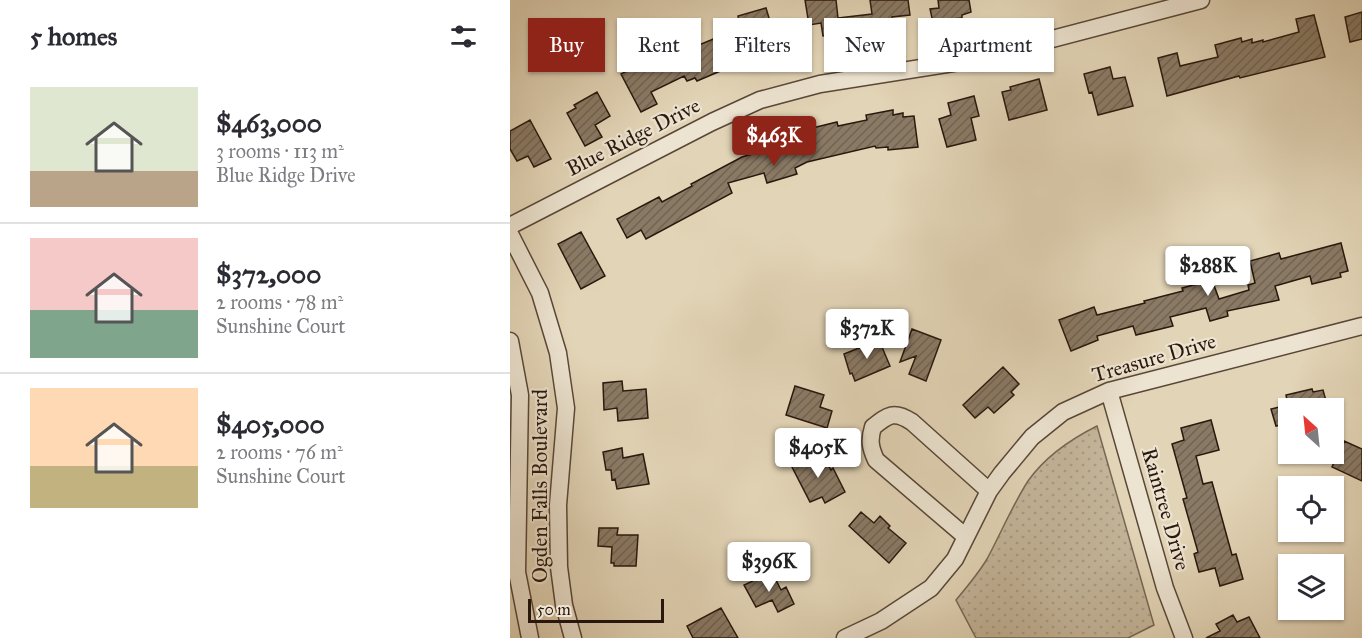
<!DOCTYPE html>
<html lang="en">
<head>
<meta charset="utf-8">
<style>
	:root { --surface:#fff; --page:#f2f2f3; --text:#2b2b33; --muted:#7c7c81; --line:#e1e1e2; --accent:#8f2418 }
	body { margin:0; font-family:"IM FELL Great Primer",serif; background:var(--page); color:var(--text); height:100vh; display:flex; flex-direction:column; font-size:22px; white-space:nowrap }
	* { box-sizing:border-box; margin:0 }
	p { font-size:20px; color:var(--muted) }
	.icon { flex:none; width:33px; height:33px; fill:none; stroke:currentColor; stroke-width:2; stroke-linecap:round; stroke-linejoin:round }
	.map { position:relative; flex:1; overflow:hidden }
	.panel { display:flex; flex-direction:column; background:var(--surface); width:510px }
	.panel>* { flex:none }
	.hud { position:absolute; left:18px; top:18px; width:570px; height:54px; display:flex; gap:12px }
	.needle { width:39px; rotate:333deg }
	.buttons { position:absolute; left:768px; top:398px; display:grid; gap:12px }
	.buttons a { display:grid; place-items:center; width:66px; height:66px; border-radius:0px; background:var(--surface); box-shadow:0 2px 4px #0004; font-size:30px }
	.scale { position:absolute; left:18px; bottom:15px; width:136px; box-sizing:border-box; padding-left:6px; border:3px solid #2a180e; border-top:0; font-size:16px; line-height:21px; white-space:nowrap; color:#2a180e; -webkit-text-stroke:4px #ece3d0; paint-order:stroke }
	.price { position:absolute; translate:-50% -51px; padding:0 14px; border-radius:6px; background:#fff; color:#222; font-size:20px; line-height:39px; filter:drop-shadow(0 2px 3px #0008) }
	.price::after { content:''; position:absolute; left:50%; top:36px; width:18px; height:14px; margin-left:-9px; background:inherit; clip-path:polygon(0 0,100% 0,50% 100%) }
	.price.on { background:var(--accent); color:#fff }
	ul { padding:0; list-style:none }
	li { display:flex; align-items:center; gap:18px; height:150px; padding:0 30px }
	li+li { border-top:2px solid var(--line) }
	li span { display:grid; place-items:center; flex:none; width:168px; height:120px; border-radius:0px; color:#555 }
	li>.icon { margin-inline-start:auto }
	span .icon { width:72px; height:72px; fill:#fffc; stroke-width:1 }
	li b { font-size:26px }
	h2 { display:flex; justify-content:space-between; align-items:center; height:72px; padding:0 30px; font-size:26px }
	.pill { padding:0 21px; border-radius:0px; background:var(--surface); box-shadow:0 2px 4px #0004; font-size:21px; line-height:54px }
	.pill.on { background:var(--accent); color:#fff }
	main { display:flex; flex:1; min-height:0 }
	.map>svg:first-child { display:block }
	.park { fill:url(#park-dots); stroke:#766654; stroke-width:1.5 }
	.building { fill:url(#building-hatch); stroke:#2a180e; stroke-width:1.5 }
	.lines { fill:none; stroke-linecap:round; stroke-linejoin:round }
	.street-casing { stroke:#584738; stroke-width:19 }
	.street { stroke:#ece3d0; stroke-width:16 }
	.labels { text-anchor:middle; stroke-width:4.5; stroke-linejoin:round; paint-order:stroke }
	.street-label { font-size:21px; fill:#2a180e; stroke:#ece3d0 }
</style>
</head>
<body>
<main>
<section class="panel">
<h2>5 homes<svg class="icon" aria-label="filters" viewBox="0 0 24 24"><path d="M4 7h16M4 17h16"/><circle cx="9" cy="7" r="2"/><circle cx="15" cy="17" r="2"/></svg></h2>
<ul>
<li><span style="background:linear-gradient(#dfe7d0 70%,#b9a48a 0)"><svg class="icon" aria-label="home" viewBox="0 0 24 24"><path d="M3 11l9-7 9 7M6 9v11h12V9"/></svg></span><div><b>$463,000</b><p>3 rooms · 113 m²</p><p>Blue Ridge Drive</p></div></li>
<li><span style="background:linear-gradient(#f6c9c9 60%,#7fa58c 0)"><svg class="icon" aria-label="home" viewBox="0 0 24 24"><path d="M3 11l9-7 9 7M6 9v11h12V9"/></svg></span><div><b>$372,000</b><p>2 rooms · 78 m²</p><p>Sunshine Court</p></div></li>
<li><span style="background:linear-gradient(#ffd9b3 65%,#c2b280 0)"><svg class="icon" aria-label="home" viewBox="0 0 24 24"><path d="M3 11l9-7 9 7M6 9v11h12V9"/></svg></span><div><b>$405,000</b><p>2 rooms · 76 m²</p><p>Sunshine Court</p></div></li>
</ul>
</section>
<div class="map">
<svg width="852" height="638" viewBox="0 0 852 638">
	<defs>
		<pattern id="park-dots" width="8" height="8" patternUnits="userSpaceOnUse" patternTransform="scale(1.5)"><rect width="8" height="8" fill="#c3b499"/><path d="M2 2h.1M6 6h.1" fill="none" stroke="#a89a83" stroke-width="1.8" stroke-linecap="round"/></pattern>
		<pattern id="building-hatch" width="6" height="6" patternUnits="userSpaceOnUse" patternTransform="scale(1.5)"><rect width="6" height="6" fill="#8a7a65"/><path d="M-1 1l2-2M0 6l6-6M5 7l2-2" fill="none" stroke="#716352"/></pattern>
	</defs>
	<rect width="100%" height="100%" fill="#e2d4b6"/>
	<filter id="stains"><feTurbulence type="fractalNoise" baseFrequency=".00333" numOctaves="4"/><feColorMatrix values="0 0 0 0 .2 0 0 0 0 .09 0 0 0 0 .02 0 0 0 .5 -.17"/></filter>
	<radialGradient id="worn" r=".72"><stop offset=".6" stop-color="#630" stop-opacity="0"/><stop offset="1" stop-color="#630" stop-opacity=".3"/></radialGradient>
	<path class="park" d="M587,426L644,625L618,638H466L446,600C457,587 468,574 477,559C491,533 502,506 518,481C535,457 561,439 587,426Z"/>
	<path class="building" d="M295,0H326L328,18L362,14L360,0H398L400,15L382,17L384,31L357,34L356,30L313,36L311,23L299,25Z
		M428,0H459L461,12L452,15V18L442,19L443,23L424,27L420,9L429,8Z
		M256,8L262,28L271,26L276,44L257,49V45L247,48L246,44L216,53L222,66L187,81L185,78L177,81L174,76L141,92L147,104L131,112L111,74L161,47L165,55L201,40L230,27L228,16Z
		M852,12V39L840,42L835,17Z
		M804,15L815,57L730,78L729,76L657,96L648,58L667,53L670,66L708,57L705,45L731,38L732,42L742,39V43L753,40V42L789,32L786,19Z
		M600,67L603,79L615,77L623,106L588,115L582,92L579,93L574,74Z
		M529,79L537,110L499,120L492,92L501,90L500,87Z
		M87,92L100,116L85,125L92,137L75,146L57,113L66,108L64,105Z
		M464,96L469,116L461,118L466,140L437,147L429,119L441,115L438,103Z
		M383,110V115L393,113V117L404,116L408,147L378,150V147L366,148L365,146L297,162L285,168L287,174L257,183L254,173L218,183L222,193L136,239L131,230L117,238L107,219L149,197L152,202L182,186L181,184L232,157L292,139L290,131L327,122L328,126L357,120L356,115Z
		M20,120L41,159L24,167L18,156L7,161L0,149V131Z
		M71,232L95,276L71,289L48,244Z
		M831,243L838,271L830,273L831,277L802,284L800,276L765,286L769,300L717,311L718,316L700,321L696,308L660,317L663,326L626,335L623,326L587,336L588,340L561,351L549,320L584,307L587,315L635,303L634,301L673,291L672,288L702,280L709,299L739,290L738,285L745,283L740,261L769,253L771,259Z
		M402,329L431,340L416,381L399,374L406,356L390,362Z
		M369,340L380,366L345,381L342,373L340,374L334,354Z
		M493,367L509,384L501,392L504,395L484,413L478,407L465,418L453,405Z
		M112,381L113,391L136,389L138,418L108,421L107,408L94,410L93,383Z
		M285,386L314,395L310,407L322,411L317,428L276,415Z
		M802,389L803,392L813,390L818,408H779L778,406V423L766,426L761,409L778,405L776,395Z
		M701,420L709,450L686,456L693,484L702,482L722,555L726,554L733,579L710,586L705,568L689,572L684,554L688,552L673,499L677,498L662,444L674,440L671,428Z
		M834,441L852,449V481L822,467Z
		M112,448L113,458L133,454L139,484L107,489L105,479L102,480L101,470H96L93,452Z
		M308,453L313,462L315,460L321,470L323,468L335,492L315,503L312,497L300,502L282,467Z
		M351,512L364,523L370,516L380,526L378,528L396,543L379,563L339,526Z
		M89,528H108L107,535H128L126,566H104V563H101L102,547L88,546Z
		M262,572L271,590L276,587L284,604L268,612L262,600L246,607L234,585Z
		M211,608L228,638H183L177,626Z
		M723,615L727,622L739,617L750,638H696L710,631L706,624Z"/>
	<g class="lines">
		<g class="street-casing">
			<path id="street" d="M0,226L202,122L250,100L310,84L462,60L691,0
				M0,234L30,293L48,353L56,408L48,505L49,567L54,605L63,638
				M0,341L10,395L7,572L20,638
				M599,391L655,588L674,638
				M456,537L366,460C360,447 359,440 363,427C378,415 384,410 402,422L479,491
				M335,638L371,621L421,588L445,559L479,491L492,473L522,437L553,412L599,391L852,326"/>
		</g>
		<use href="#street" class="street"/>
	</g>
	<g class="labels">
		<g class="street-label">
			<text transform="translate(123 137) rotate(-27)" y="7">Blue Ridge Drive</text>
			<text transform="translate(644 358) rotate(-16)" y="7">Treasure Drive</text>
			<text transform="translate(30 486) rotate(-90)" y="7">Ogden Falls Boulevard</text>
			<text transform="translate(656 509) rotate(74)" y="7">Raintree Drive</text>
		</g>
	</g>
	<rect width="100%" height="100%" filter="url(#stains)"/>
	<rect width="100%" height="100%" fill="url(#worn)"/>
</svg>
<div class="buttons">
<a><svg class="needle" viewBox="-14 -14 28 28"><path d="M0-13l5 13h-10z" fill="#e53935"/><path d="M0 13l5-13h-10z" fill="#7c7c81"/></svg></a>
<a><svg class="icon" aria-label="locate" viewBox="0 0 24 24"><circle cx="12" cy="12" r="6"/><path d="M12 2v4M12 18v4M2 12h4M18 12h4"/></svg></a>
<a><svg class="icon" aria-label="layers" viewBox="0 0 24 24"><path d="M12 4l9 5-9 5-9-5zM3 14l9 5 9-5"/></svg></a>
</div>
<div class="scale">50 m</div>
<b class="price on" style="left:264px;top:167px">$463K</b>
<b class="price" style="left:698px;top:297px">$288K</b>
<b class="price" style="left:357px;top:360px">$372K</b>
<b class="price" style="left:308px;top:479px">$405K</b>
<b class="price" style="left:259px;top:593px">$396K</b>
<div class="hud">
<a class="pill on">Buy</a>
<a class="pill">Rent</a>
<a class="pill">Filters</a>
<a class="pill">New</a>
<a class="pill">Apartment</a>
</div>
</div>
</main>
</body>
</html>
